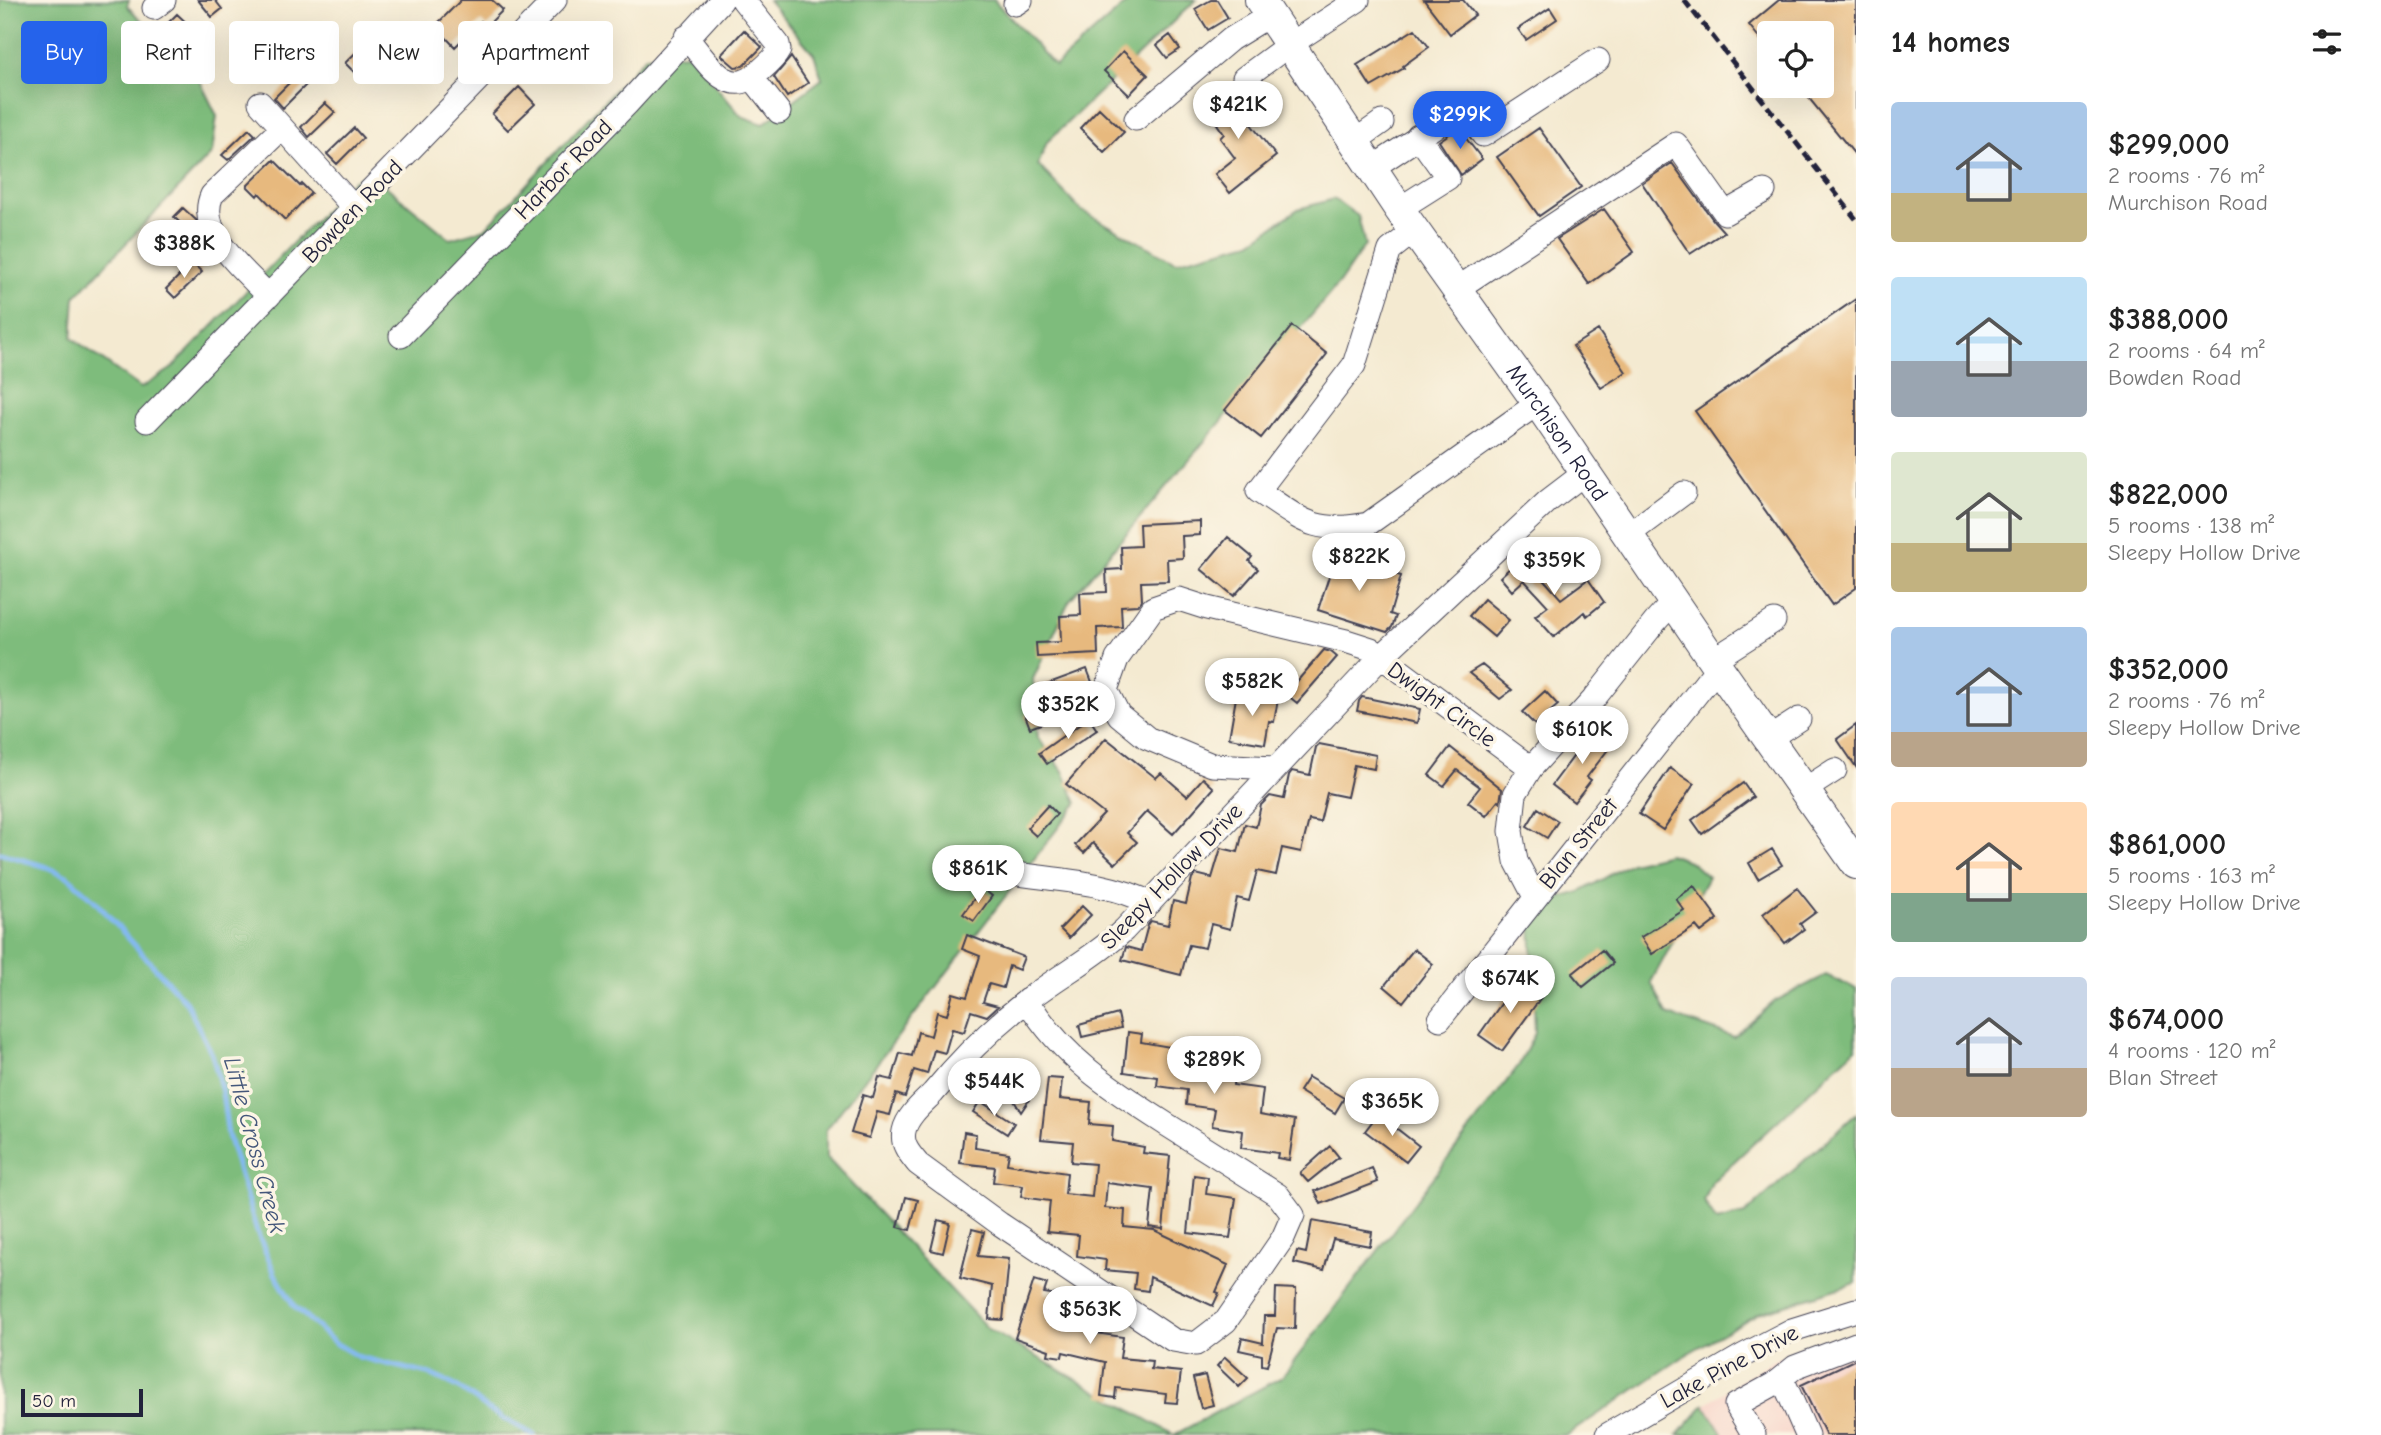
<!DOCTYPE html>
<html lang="en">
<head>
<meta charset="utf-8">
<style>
	:root { --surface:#fff; --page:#f6f6f6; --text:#222; --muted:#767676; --accent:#2563eb }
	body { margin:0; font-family:"Comic Neue",sans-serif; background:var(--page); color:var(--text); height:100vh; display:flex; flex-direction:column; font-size:26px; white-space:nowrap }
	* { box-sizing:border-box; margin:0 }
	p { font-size:23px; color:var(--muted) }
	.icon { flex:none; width:38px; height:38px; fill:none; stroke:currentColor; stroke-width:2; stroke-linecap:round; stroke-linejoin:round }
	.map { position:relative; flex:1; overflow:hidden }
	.panel { display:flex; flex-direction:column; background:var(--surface); width:525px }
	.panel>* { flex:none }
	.banner { position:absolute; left:21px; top:21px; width:665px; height:63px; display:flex; gap:14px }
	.controls { position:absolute; left:1757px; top:21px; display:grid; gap:14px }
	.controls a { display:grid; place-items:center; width:77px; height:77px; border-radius:7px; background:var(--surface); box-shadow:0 7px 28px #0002; font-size:35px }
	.scale { position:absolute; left:21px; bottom:18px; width:122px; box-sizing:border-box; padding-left:7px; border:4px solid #22223b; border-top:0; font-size:19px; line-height:24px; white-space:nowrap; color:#22223b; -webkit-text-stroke:5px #fcf5e5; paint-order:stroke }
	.price { position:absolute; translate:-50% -60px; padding:0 16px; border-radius:24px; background:#fff; color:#222; font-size:23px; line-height:46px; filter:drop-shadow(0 2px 4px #0008) }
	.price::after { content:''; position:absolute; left:50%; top:42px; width:21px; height:16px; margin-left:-10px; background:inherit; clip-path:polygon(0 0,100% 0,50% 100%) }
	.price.active { background:var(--accent); color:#fff }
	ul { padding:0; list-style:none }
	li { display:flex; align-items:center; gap:21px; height:175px; padding:0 35px }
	li span { display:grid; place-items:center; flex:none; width:196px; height:140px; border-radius:7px; color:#555 }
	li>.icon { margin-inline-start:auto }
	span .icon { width:84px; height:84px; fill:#fffc; stroke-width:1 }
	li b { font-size:30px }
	h2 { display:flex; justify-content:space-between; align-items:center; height:84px; padding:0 35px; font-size:30px }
	.tag { padding:0 24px; border-radius:7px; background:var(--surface); box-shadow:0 7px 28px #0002; font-size:24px; line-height:63px }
	.tag.active { background:var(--accent); color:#fff }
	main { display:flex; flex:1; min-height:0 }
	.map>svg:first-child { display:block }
	.built { fill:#f7d1c7 }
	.forest { fill:#7ebc7c; stroke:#506f5c; stroke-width:2 }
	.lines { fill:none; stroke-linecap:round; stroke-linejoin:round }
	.stream { stroke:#84b9f2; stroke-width:5 }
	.building { fill:#e7b97e }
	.minor-casing { stroke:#424052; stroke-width:25 }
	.major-casing { stroke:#424052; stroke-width:32 }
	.minor { stroke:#fff; stroke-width:23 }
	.major { stroke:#fff; stroke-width:30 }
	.rail { stroke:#22223b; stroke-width:5; stroke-dasharray:10 5; stroke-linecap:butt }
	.labels { text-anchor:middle; stroke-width:7; stroke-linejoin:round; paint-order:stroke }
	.street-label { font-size:23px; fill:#22223b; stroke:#fcf5e5 }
	.water-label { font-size:24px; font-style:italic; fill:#44577b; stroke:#fcf5e5 }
</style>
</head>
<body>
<main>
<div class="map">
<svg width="1856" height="1435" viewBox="0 0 1856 1435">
	<rect width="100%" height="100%" fill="#fcf5e5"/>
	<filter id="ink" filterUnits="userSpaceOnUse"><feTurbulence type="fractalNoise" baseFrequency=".0143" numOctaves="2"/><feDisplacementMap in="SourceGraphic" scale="14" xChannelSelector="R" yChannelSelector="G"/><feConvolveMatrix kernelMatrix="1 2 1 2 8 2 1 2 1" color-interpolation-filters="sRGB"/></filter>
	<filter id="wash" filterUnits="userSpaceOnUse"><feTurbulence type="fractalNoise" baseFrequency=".00686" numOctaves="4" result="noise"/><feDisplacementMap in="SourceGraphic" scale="28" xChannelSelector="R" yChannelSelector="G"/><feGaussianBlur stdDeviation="1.57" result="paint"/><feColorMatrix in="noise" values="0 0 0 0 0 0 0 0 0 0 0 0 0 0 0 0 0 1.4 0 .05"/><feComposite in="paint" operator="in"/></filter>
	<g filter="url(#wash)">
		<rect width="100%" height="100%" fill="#f4ead1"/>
		<path class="built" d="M1856,1334V1435H1723L1704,1405L1773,1360Z"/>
		<path class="forest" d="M0,0H129L127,6L198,77L217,116L212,153L75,297L72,338L141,388L171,369L354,180L371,174L450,239L485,229L646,56L689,54L741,116L763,124L822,79L814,54L768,0H994L1055,66L1130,0H1196L1047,142L1038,165L1082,211L1175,262L1251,242L1298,209L1334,199L1358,216L1365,245L1339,283L1069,601L1033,679L1038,738L1063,771L1077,803L826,1130V1157L988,1329L1174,1435H0Z
			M1669,854L1691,862L1708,877L1651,982L1667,1014L1734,1037L1775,1001L1826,975L1856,989V1048L1712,1182L1704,1201L1716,1221L1745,1214L1856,1114V1283L1759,1313L1692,1351L1567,1435H1174L1282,1377L1519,1065L1535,1033L1531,919L1548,902L1580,892L1631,863Z
			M1704,1405L1723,1435H1678Z"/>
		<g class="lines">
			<path class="stream" d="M0,853L47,867L67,876L94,900L186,1002L212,1054L222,1092L228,1135L257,1232L275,1274L294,1306L335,1343L359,1357L432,1375L458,1387L492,1412L534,1435"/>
		</g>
		<g id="blocks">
			<path class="building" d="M198,0H215L222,9L212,17Z
				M461,0H492L503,10L487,26L481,21L455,47L435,26Z
				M1211,0H1217L1228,18L1208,30L1195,9Z
				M1424,0H1463L1475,15L1450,34Z
				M1779,0H1856V156L1799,86H1822V33H1769V50L1749,25Z
				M1550,8L1557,19L1526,40L1518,29Z
				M177,14L204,39L195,49L168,23Z
				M1415,29L1429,47L1403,66L1404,68L1371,87L1357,65Z
				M744,30L762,47L743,66L735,67L721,55Z
				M1170,35L1180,49L1167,58L1157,45Z
				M372,37L381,46L354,72L345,63Z
				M1123,51L1148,75L1129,95L1104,71Z
				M791,57L808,83L787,97L774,77Z
				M299,73L309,82L283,108L274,98Z
				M1220,85L1276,156L1230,193L1215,174L1235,158L1220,138L1224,134L1217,124L1220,122L1202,99Z
				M519,87L535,104L508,130L492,114Z
				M325,103L335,112L309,137L301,127Z
				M1099,108L1124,132L1104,152L1080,128Z
				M354,128L363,138L337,164L327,154Z
				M1458,128L1482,159L1461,175L1439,141Z
				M1539,128L1581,187L1539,216L1497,157Z
				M249,129L255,135L228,160L222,155Z
				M274,160L300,186L302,184L311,193L285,220L259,193L257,196L247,186Z
				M1672,163L1714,221L1724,232L1690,254L1642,183Z
				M183,208L196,220L203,241L201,243L174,217Z
				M1604,209L1634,252L1589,284L1557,239Z
				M192,263L202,272L175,298L166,289Z
				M1856,299V588L1832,605L1695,411Z
				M1292,326L1327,354L1261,438L1225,410Z
				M1598,330L1626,372L1601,388L1573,346Z
				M1200,521V535L1182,536L1183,558L1167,559L1168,581L1141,582L1142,600L1138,605L1121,606L1122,627L1097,628L1098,654L1037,657L1036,643L1061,642L1060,616L1081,615L1080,593L1107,592L1106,570L1122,569L1121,547L1140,546L1139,524Z
				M1228,537L1252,557L1249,561L1258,569L1234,596L1201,569Z
				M1327,554L1401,576L1390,614L1396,616L1392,627L1387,632L1318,610L1330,573L1322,571Z
				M1523,556L1561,599L1588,579L1604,602L1587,616L1584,612L1554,637L1535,616L1548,606L1524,580L1512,591L1500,577Z
				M1484,599L1509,620L1494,637L1469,616Z
				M1324,650L1331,652L1337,657L1297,703L1286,694Z
				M1482,665L1512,690L1500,699L1469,673Z
				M1087,669L1092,682L1080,687L1088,707L1030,728L1025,715L1038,711L1030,690Z
				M1545,691L1558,705L1535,725L1522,712Z
				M1237,692L1278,699L1274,722L1269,721L1265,744L1229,738Z
				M1362,697L1420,709L1417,723L1357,711L1359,701Z
				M1089,718L1097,730L1047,764L1039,753Z
				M1856,725V767L1837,739Z
				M1594,729L1613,743L1587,777L1591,780L1574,802L1552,785Z
				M1106,738L1156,778L1161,773L1187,796L1203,778L1214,788L1173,834L1147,811L1127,833L1137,842L1115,864L1093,843L1084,853L1075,845L1104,814L1066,784Z
				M1319,744L1376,755L1374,769L1354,765L1347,797L1327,793L1320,822L1309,820L1301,852L1282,848L1276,875L1257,871L1249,901L1237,898L1230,929L1211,924L1205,948L1189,945L1181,975L1122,960L1126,947L1141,951L1148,925L1151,921L1168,925L1173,901L1186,904L1192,878L1196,874L1212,878L1221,848L1238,852L1245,824L1256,827L1261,805L1270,796L1284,799L1289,775L1292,771L1310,775L1316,747Z
				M1450,747L1502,789L1500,802L1498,801L1486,816L1468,802L1480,787L1457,770L1444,786L1429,775Z
				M1670,768L1694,784L1663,830L1639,814Z
				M1743,783L1753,797L1702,834L1692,820Z
				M1048,805L1057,814L1036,836L1027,828Z
				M1538,808L1558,821L1547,838L1527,826Z
				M1772,849L1782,865L1758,879L1749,863Z
				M1694,886L1718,919L1701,932L1696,926L1652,954L1641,937L1684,910L1676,899Z
				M982,888L992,896L974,921L963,914Z
				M1797,888L1816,912L1800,924L1804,929L1785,943L1763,914Z
				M1082,906L1091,915L1069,938L1060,929Z
				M967,935L1024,957L1019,970L1009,966L1003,988L989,984L983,1002L998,1006L987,1016L971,1011L964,1032L952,1029L945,1053L934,1050L927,1074L914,1070L905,1097L896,1094L890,1115L877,1112L869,1138L851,1133L863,1095L873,1098L879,1077L892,1080L900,1053L912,1056L918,1032L931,1036L937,1012L947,1015L953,993L967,997L980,956L962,949Z
				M1414,949L1433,964L1403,1002L1384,986Z
				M1602,950L1613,963L1583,987L1572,974Z
				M1518,980L1542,996L1502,1051L1479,1035Z
				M1118,1014L1121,1028L1082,1037L1079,1025Z
				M1128,1032L1142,1034L1141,1042L1176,1048L1174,1062L1220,1069L1221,1066L1235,1068L1233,1085L1263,1089L1260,1114L1295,1120L1289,1160L1277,1158L1278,1153L1241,1148L1243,1131L1212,1126L1215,1109L1186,1105L1187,1090L1157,1086L1158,1077L1124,1072Z
				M1009,1068L1029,1100L1021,1112L998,1075Z
				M1308,1077L1344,1098L1335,1113L1299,1091Z
				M1048,1078L1062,1079L1060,1099L1091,1102L1089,1124L1113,1126L1112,1141L1144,1147L1143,1153L1170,1156L1163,1229L1149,1227L1153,1189L1107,1183L1105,1208L1125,1210L1124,1227L1154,1230L1228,1265L1216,1292L1219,1293L1213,1306L1150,1277L1148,1291L1134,1289L1136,1273L1105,1270L1106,1260L1077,1256L1079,1235L1047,1232L1050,1201L1021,1197L1023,1186L993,1182L995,1167L960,1163L964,1132L976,1134L975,1148L1009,1153L1007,1164L1067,1173L1065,1194L1092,1197L1095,1164L1071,1162L1073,1142L1041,1139Z
				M980,1101L1014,1123L1007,1134L973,1112Z
				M1378,1114L1419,1146L1406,1162L1365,1131Z
				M1330,1146L1339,1157L1308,1182L1300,1173Z
				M1372,1168L1378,1182L1321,1204L1315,1191Z
				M1194,1175L1208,1177L1206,1194L1236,1198L1230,1238L1188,1233Z
				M906,1197L918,1200L910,1230L898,1227Z
				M938,1220L950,1223L943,1253L931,1250Z
				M1312,1221L1372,1232L1370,1246L1333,1239L1324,1270L1294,1263L1297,1251L1306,1253Z
				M972,1229L984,1232L978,1256L1009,1259L1003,1320L989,1319L992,1286L960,1278Z
				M1034,1280L1047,1284L1044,1293L1071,1297L1067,1321L1096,1327L1095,1333L1123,1337L1120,1358L1152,1361L1151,1369L1181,1372L1177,1403L1165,1402L1166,1394L1116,1388L1115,1398L1101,1396L1105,1362L1063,1352L1062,1357L1048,1355L1049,1350L1015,1338Z
				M1276,1288L1296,1289L1295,1329L1277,1328L1267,1366L1262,1365V1355L1239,1350L1242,1338L1263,1343L1264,1316H1275Z
				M1225,1357L1248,1378L1239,1387L1217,1366Z
				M1856,1359V1435H1826L1801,1385Z
				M1205,1375L1213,1405L1201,1408L1193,1378Z"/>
		</g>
	</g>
	<g filter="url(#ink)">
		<use href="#blocks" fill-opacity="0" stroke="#424052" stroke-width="2"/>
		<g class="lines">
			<g class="minor-casing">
				<path id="minor" d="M1015,4L1021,0
					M154,8L164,0
					M686,37C707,61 728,103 761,70C768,64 775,58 779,50L778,44L743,0
					M1244,78L1289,45L1358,0
					M753,79L779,112
					M260,103L354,208
					M1136,119L1231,39L1270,15
					M1355,141L1382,122
					M1372,168L1463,108L1483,135L1598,60
					M1399,209L1448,178L1418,136
					M1414,231L1390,250L1354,365L1258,491C1301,519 1313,535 1368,524L1538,403
					M1455,290L1676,144L1725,213L1764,191
					M269,296C246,272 195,232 212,195L282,128
					M401,336L627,104L722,0
					M147,421L555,0
					M1629,534L1684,493
					M1713,660L1774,621
					M1768,739L1799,719
					M1275,768L1212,765L1147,738L1119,715L1106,690L1117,659L1153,608L1179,599L1207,608L1346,641L1371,649L1531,768L1593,700L1655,622L1673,602
					M1531,768L1515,794L1511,831L1516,861L1535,897
					M1804,790L1835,770
					M1011,873C1055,880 1111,882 1150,903
					M1027,1000C1063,1059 1113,1090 1169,1126C1205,1149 1242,1172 1278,1195L1293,1215L1283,1238L1226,1321L1196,1344L1173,1340L1000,1224L918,1164C910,1154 901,1145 904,1131C907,1116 923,1103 933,1093C961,1059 994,1026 1029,999C1060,975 1095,957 1124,930L1380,658L1548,501L1586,472
					M1440,1019L1718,667
					M1782,1378L1807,1435
					M1607,1435L1744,1355L1792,1330L1856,1310
					M1754,1435L1736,1405L1774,1384L1795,1367L1856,1344"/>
			</g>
			<g class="major-casing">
				<g id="major">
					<path id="s1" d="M1260,0L1399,209L1538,403L1713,660L1856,864"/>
				</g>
			</g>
			<use href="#minor" class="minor"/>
			<use href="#major" class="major"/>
			<path class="rail" d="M1684,0L1856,219"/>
		</g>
	</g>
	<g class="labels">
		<g class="street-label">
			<text transform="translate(563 169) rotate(-46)" y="8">Harbor Road</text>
			<text transform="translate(352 211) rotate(-46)" y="8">Bowden Road</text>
			<text dy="8" stroke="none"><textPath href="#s1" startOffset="525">Murchison Road</textPath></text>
			<text transform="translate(1442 704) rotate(36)" y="8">Dwight Circle</text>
			<text transform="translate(1578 843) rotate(-51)" y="8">Blan Street</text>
			<text transform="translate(1171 876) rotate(-46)" y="8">Sleepy Hollow Drive</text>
			<text transform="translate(1729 1366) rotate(-28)" y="8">Lake Pine Drive</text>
		</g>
		<g class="water-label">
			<text transform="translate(255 1145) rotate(75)" y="8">Little Cross Creek</text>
		</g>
	</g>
</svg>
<div class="controls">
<a><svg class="icon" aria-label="locate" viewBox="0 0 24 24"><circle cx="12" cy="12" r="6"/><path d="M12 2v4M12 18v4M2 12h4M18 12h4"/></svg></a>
</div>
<div class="scale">50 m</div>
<b class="price" style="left:1238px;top:141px">$421K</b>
<b class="price active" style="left:1460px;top:151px">$299K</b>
<b class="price" style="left:184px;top:280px">$388K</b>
<b class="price" style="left:1359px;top:593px">$822K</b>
<b class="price" style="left:1554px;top:597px">$359K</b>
<b class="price" style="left:1252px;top:718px">$582K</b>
<b class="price" style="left:1068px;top:741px">$352K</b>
<b class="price" style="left:1582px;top:766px">$610K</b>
<b class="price" style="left:978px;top:905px">$861K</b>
<b class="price" style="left:1510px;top:1015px">$674K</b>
<b class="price" style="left:1214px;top:1096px">$289K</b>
<b class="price" style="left:994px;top:1118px">$544K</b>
<b class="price" style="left:1392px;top:1138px">$365K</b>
<b class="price" style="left:1090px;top:1346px">$563K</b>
<div class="banner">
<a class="tag active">Buy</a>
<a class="tag">Rent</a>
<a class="tag">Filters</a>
<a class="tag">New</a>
<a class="tag">Apartment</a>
</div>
</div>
<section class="panel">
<h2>14 homes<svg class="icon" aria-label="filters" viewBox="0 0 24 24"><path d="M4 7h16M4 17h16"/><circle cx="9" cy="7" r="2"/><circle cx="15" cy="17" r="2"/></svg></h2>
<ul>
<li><span style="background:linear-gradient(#a9c7e8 65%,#c2b280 0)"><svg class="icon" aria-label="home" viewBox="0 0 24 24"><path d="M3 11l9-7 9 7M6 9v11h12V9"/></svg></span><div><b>$299,000</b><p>2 rooms · 76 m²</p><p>Murchison Road</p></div></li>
<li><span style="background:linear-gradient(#bfe0f5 60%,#9aa5b1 0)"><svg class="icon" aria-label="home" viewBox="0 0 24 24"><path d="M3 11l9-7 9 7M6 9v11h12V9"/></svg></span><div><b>$388,000</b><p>2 rooms · 64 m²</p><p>Bowden Road</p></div></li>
<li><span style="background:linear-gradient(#dfe7d0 65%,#c2b280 0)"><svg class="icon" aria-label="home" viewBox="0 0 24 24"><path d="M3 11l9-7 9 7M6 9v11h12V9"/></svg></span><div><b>$822,000</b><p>5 rooms · 138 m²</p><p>Sleepy Hollow Drive</p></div></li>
<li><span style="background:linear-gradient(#a9c7e8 75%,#b9a48a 0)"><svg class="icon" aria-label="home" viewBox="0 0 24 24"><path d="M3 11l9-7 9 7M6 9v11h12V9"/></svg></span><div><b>$352,000</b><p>2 rooms · 76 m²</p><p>Sleepy Hollow Drive</p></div></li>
<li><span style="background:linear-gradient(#ffd9b3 65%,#7fa58c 0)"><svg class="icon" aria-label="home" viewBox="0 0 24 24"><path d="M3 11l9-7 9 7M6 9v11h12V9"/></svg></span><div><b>$861,000</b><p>5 rooms · 163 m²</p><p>Sleepy Hollow Drive</p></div></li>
<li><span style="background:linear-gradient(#c9d6e8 65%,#b9a48a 0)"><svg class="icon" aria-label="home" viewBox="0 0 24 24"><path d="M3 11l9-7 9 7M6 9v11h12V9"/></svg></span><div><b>$674,000</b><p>4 rooms · 120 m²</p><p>Blan Street</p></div></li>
</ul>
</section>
</main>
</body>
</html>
